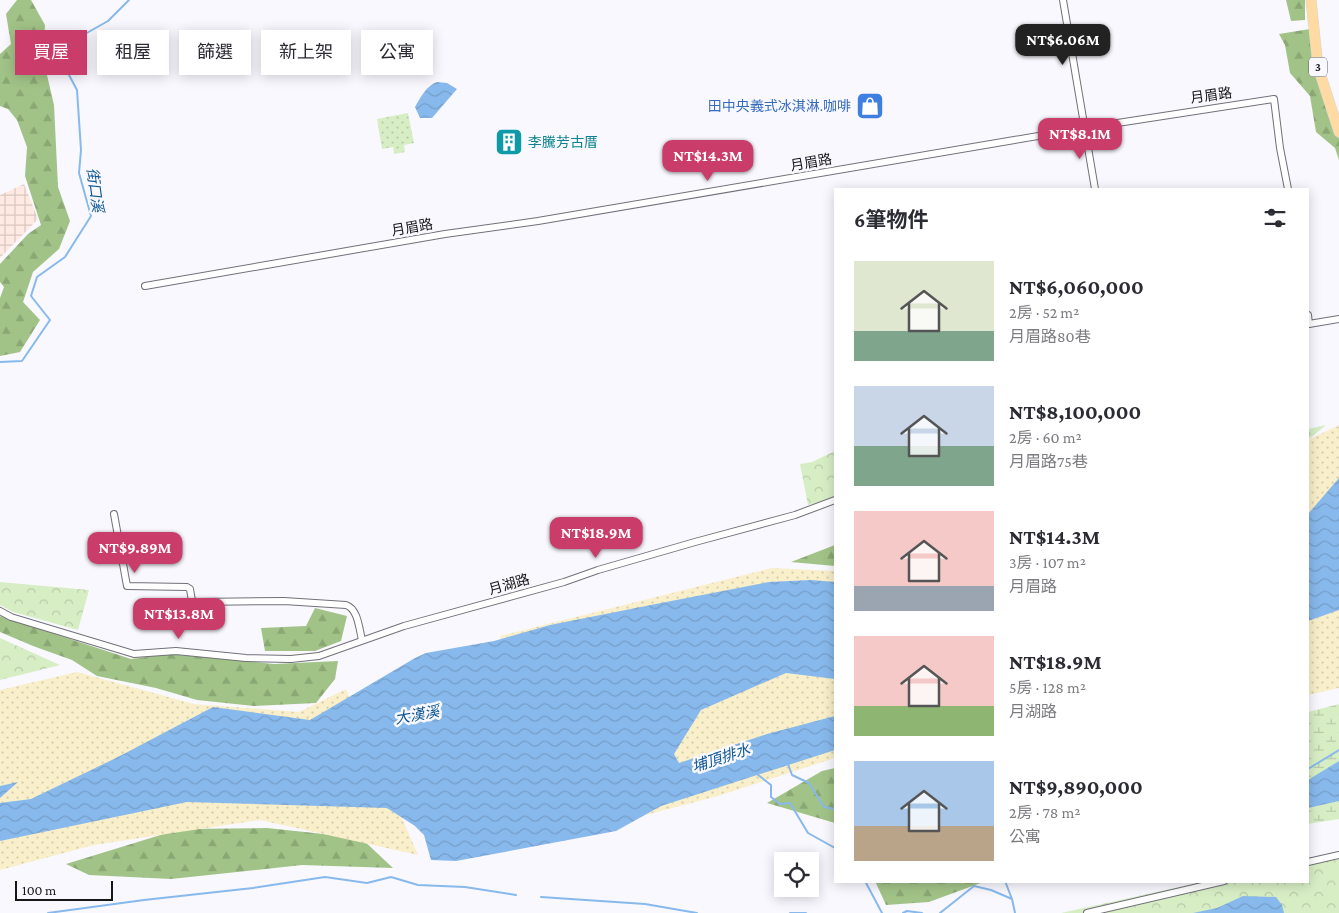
<!DOCTYPE html>
<html lang="zh-TW">
<head>
<meta charset="utf-8">
<style>
	:root { --surface:#fff; --page:#f2f2f3; --text:#2b2b33; --muted:#7c7c81; --accent:#ca3c6a }
	body { margin:0; font-family:"Crimson Pro","Noto Sans TC",serif; background:var(--page); color:var(--text); height:100vh; display:flex; flex-direction:column; font-size:19px; white-space:nowrap }
	* { box-sizing:border-box; margin:0 }
	p { font-size:16px; color:var(--muted) }
	.icon { flex:none; width:28px; height:28px; fill:none; stroke:currentColor; stroke-width:2; stroke-linecap:round; stroke-linejoin:round }
	.map { position:relative; flex:1; overflow:hidden }
	.sheet { position:absolute; left:834px; top:188px; width:475px; height:695px; display:flex; flex-direction:column; background:var(--surface); border-radius:0px; box-shadow:0 2px 12px #0003 }
	.sheet>* { flex:none }
	.hud { position:absolute; left:15px; top:30px; width:475px; height:45px; display:flex; gap:10px }
	.tools { position:absolute; left:774px; top:852px; display:grid; gap:10px }
	.tools a { display:grid; place-items:center; width:45px; height:45px; border-radius:0px; background:var(--surface); box-shadow:0 2px 12px #0003; font-size:25px }
	.scale { position:absolute; left:15px; bottom:12px; width:98px; box-sizing:border-box; padding-left:5px; border:2px solid #17171a; border-top:0; font-size:14px; line-height:18px; white-space:nowrap; color:#17171a; -webkit-text-stroke:4px #f9f8fe; paint-order:stroke }
	.price { position:absolute; translate:-50% -42px; padding:0 11px; border-radius:10px; background:var(--accent); color:#fff; font-size:16px; line-height:32px; filter:drop-shadow(0 1px 2px #0008) }
	.price::after { content:''; position:absolute; left:50%; top:30px; width:15px; height:11px; margin-left:-8px; background:inherit; clip-path:polygon(0 0,100% 0,50% 100%) }
	.price.on { background:#222; color:#fff }
	ul { padding:0; list-style:none }
	li { display:flex; align-items:center; gap:15px; height:125px; padding:0 20px }
	li span { display:grid; place-items:center; flex:none; width:140px; height:100px; border-radius:0px; color:#555 }
	li>.icon { margin-inline-start:auto }
	span .icon { width:60px; height:60px; fill:#fffc; stroke-width:1 }
	li b { font-size:21px }
	h2 { display:flex; justify-content:space-between; align-items:center; height:60px; padding:0 20px; font-size:21px }
	.chip { padding:0 18px; border-radius:0px; background:var(--surface); box-shadow:0 2px 12px #0003; font-size:18px; line-height:45px }
	.chip.on { background:var(--accent); color:#fff }
	.map>svg:first-child { display:block }
	.industrial { fill:url(#industrial-grid) }
	.grass { fill:url(#grass-dots) }
	.forest { fill:url(#forest-firs) }
	.wetland { fill:url(#wetland-marsh) }
	.sand { fill:url(#sand-dots) }
	.park { fill:url(#park-crowns) }
	.water { fill:url(#water-waves) }
	.lines { fill:none; stroke-linecap:round; stroke-linejoin:round }
	.stream { stroke:#88b9ec; stroke-width:2 }
	.street-casing { stroke:#727079; stroke-width:8 }
	.primary-casing { stroke:#d5d5d6; stroke-width:11 }
	.street { stroke:#fff; stroke-width:6 }
	.primary { stroke:#ffdaa3; stroke-width:10 }
	.labels { text-anchor:middle; stroke-width:5; stroke-linejoin:round; paint-order:stroke }
	.shield { fill:#f9f8fe; stroke:#5b5a5e; stroke-width:1 }
	.shield-label { font-size:12px; font-weight:bold; fill:#17171a }
	.street-label { font-size:14px; fill:#17171a; stroke:#f9f8fe }
	.shop-label { font-size:14px; fill:#366cbe; stroke:#f9f8fe; text-anchor:end }
	.culture-label { font-size:14px; fill:#0d838f; stroke:#f9f8fe; text-anchor:start }
	.water-label { font-size:15px; font-style:italic; fill:#0d5794; stroke:#f9f8fe }
</style>
</head>
<body>
<div class="map">
<svg width="1339" height="913" viewBox="0 0 1339 913">
	<defs>
		<pattern id="industrial-grid" width="8" height="8" patternUnits="userSpaceOnUse" patternTransform="scale(1.25)"><rect width="8" height="8" fill="#feeae2"/><path d="M0 4h8M4 0v8" fill="none" stroke="#d9c8c1"/></pattern>
		<pattern id="grass-dots" width="8" height="8" patternUnits="userSpaceOnUse" patternTransform="scale(1.25)"><rect width="8" height="8" fill="#d7eec5"/><path d="M2 2h.1M6 6h.1" fill="none" stroke="#b8cba9" stroke-width="1.8" stroke-linecap="round"/></pattern>
		<pattern id="forest-firs" width="22" height="20" patternUnits="userSpaceOnUse" patternTransform="scale(1.25)"><rect width="22" height="20" fill="#a1c387"/><path d="M5 1l3.5 6h-7zM16 11l3.5 6h-7z" fill="#8aa774"/></pattern>
		<pattern id="wetland-marsh" width="20" height="14" patternUnits="userSpaceOnUse" patternTransform="scale(1.25)"><rect width="20" height="14" fill="#d7eec5"/><path d="M1 5h8M5 5V1M11 12h8M15 12V8" fill="none" stroke="#b8cba9"/></pattern>
		<pattern id="sand-dots" width="8" height="8" patternUnits="userSpaceOnUse" patternTransform="scale(1.25)"><rect width="8" height="8" fill="#f9efca"/><path d="M2 2h.1M6 6h.1" fill="none" stroke="#d5ccad" stroke-width="1.8" stroke-linecap="round"/></pattern>
		<pattern id="park-crowns" width="20" height="18" patternUnits="userSpaceOnUse" patternTransform="scale(1.25)"><rect width="20" height="18" fill="#d7eec5"/><path d="M2 6a3 3 0 1 1 6 0M12 15a3 3 0 1 1 6 0" fill="none" stroke="#b8cba9"/></pattern>
		<pattern id="water-waves" width="16" height="10" patternUnits="userSpaceOnUse" patternTransform="scale(1.25)"><rect width="16" height="10" fill="#88b9ec"/><path d="M0 5q4-4 8 0t8 0" fill="none" stroke="#759eca"/></pattern>
	</defs>
	<rect width="100%" height="100%" fill="#f9f8fe"/>
	<path class="industrial" d="M24,184L38,219L0,258V195Z"/>
	<path class="grass" d="M408,113L414,143L404,145L405,152L394,154L393,147L382,149L377,119Z"/>
	<path class="forest" d="M17,0H31L45,25L43,58L54,105L58,187L70,221L59,249L33,272L23,302L40,320L20,352L0,356V298L4,287L0,282V264L28,234L41,225L25,176L27,147L17,120L8,109L0,106V54L11,44L6,14Z
		M1286,0H1305V20L1291,21Z
		M1310,29L1315,64L1339,139V160L1335,148L1316,132L1310,96L1290,73L1285,45L1279,34Z
		M835,545V566L791,562Z
		M315,608L347,616L341,641L315,651H265L261,628L306,626Z
		M0,616L131,659L169,654L274,664L338,661L335,679L316,703L254,706L197,700L156,688L97,676L72,660L33,646L0,632Z
		M835,768V823L767,803L822,771Z
		M267,828L361,838L393,868L302,865L171,879L89,875L66,864L180,829Z
		M875,881H986L929,902L886,905Z"/>
	<path class="wetland" d="M1339,704V819L1308,824V712Z"/>
	<path class="sand" d="M1339,425V688L1308,695V440Z
		M772,568L835,571V758L718,796L546,841L500,636Z
		M77,672L194,704L299,712L346,689L418,855L260,820L94,845L0,870V690Z"/>
	<path class="park" d="M1326,425L1308,440V429Z
		M835,451V498L808,505L800,464L812,462Z
		M0,582L89,590L78,630L13,612L0,605Z
		M0,638L60,665L0,680Z
		M1339,852V913H1061L1206,881H1308V859Z"/>
	<path class="water" d="M437,82L447,83L457,89L432,118H420L415,107C420,98 427,85 437,82Z
		M1339,478V610L1308,621V514Z
		M811,580L835,582V679L786,673L701,710L674,754L679,763L767,734L835,716V750L661,806L616,831L456,861L431,860L424,835L415,826L387,808L187,802L0,841V803L31,799L118,757L213,707L310,720L415,658L426,653L494,641L550,625L661,603L769,582Z
		M1339,761V801L1308,808V780Z
		M18,782L0,798V786Z
		M1243,896L1276,897L1282,905L1284,913H1193L1217,908Z"/>
	<g class="lines">
		<path class="stream" d="M0,362L22,361L50,320L31,296L37,277L65,257L91,216L79,173L81,150L77,90L61,60L69,43L108,21L129,0
			M788,764L792,775L809,783L824,807L835,809
			M1308,769L1339,750
			M757,774L771,785V797L780,804L790,803L808,833L835,848
			M865,881L882,913
			M1005,881L1012,899L1015,913
			M541,897L645,904L697,913
			M48,913L144,900L253,888L325,877L367,883L391,877L418,885L465,887L516,895
			M790,913H806
			M903,913L907,911L922,913
			M940,913L974,886L991,890L1012,899"/>
		<g class="street-casing">
			<path id="street" d="M1063,0L1095,189
				M145,286L445,234L538,221L1085,128L1274,99L1280,148L1288,189
				M1308,315L1309,324L1339,319
				M114,514L127,586L187,587L190,589L192,601L196,602L284,601L346,605C358,609 359,628 362,640
				M0,611L11,617L134,654L176,651L246,658L291,659L319,656L404,626L564,582L598,570L695,542L795,515L835,500
				M1308,862L1339,855
				M1087,913L1224,881"/>
		</g>
		<g class="primary-casing">
			<path id="primary" d="M1311,0L1318,67L1339,132"/>
		</g>
		<use href="#street" class="street"/>
		<use href="#primary" class="primary"/>
	</g>
	<defs>
		<g id="shop-square" transform="scale(1.4375)"><rect x="-9" y="-9" width="18" height="18" rx="4" fill="#3f7fe0" stroke="#f9f8fe"/><path d="M-5-2.5h2.3a2.7 3.5 0 0 1 5.4 0H5L5.5 6h-11ZM-1.5-2.5h3a1.5 2.3 0 0 0-3 0Z" fill="#fff"/></g>
		<g id="building-square" transform="scale(1.4375)"><rect x="-9" y="-9" width="18" height="18" rx="4" fill="#0f9aa8" stroke="#f9f8fe"/><path d="M-4-6H4V6H1V3H-1V6H-4ZM-2.5-4.3h1.7v1.8h-1.7ZM.8-4.3h1.7v1.8H.8ZM-2.5-1h1.7V.8h-1.7ZM.8-1h1.7V.8H.8Z" fill="#fff"/></g>
	</defs>
	<g fill-rule="evenodd">
		<use href="#shop-square" x="870" y="106"/>
		<use href="#building-square" x="509" y="142"/>
	</g>
	<g class="labels">
		<rect class="shield" x="1309" y="57.5" width="18" height="19" rx="4"/>
		<g class="shield-label">
			<text x="1318" y="71">3</text>
		</g>
		<g class="street-label">
			<text transform="translate(1211 95) rotate(-8)" y="5">月眉路</text>
			<text transform="translate(811 162) rotate(-10)" y="5">月眉路</text>
			<text transform="translate(412 227) rotate(-10)" y="5">月眉路</text>
			<text transform="translate(509 584) rotate(-16)" y="5">月湖路</text>
		</g>
		<g class="shop-label">
			<text x="851" y="111">田中央義式冰淇淋.咖啡</text>
		</g>
		<g class="culture-label">
			<text x="528" y="147">李騰芳古厝</text>
		</g>
		<g class="water-label">
			<text transform="translate(95 190) rotate(82)" y="5">街口溪</text>
			<text transform="translate(417 715) rotate(-10)" y="5">大漢溪</text>
			<text transform="translate(721 758) rotate(-18)" y="5">埔頂排水</text>
		</g>
	</g>
</svg>
<div class="tools">
<a><svg class="icon" aria-label="locate" viewBox="0 0 24 24"><circle cx="12" cy="12" r="6"/><path d="M12 2v4M12 18v4M2 12h4M18 12h4"/></svg></a>
</div>
<div class="scale">100 m</div>
<b class="price on" style="left:1063px;top:66px">NT$6.06M</b>
<b class="price" style="left:1080px;top:160px">NT$8.1M</b>
<b class="price" style="left:708px;top:182px">NT$14.3M</b>
<b class="price" style="left:596px;top:559px">NT$18.9M</b>
<b class="price" style="left:135px;top:574px">NT$9.89M</b>
<b class="price" style="left:179px;top:640px">NT$13.8M</b>
<div class="hud">
<a class="chip on">買屋</a>
<a class="chip">租屋</a>
<a class="chip">篩選</a>
<a class="chip">新上架</a>
<a class="chip">公寓</a>
</div>
<section class="sheet">
<h2>6筆物件<svg class="icon" aria-label="filters" viewBox="0 0 24 24"><path d="M4 7h16M4 17h16"/><circle cx="9" cy="7" r="2"/><circle cx="15" cy="17" r="2"/></svg></h2>
<ul>
<li><span style="background:linear-gradient(#dfe7d0 70%,#7fa58c 0)"><svg class="icon" aria-label="home" viewBox="0 0 24 24"><path d="M3 11l9-7 9 7M6 9v11h12V9"/></svg></span><div><b>NT$6,060,000</b><p>2房 · 52 m²</p><p>月眉路80巷</p></div></li>
<li><span style="background:linear-gradient(#c9d6e8 60%,#7fa58c 0)"><svg class="icon" aria-label="home" viewBox="0 0 24 24"><path d="M3 11l9-7 9 7M6 9v11h12V9"/></svg></span><div><b>NT$8,100,000</b><p>2房 · 60 m²</p><p>月眉路75巷</p></div></li>
<li><span style="background:linear-gradient(#f6c9c9 75%,#9aa5b1 0)"><svg class="icon" aria-label="home" viewBox="0 0 24 24"><path d="M3 11l9-7 9 7M6 9v11h12V9"/></svg></span><div><b>NT$14.3M</b><p>3房 · 107 m²</p><p>月眉路</p></div></li>
<li><span style="background:linear-gradient(#f6c9c9 70%,#8fb573 0)"><svg class="icon" aria-label="home" viewBox="0 0 24 24"><path d="M3 11l9-7 9 7M6 9v11h12V9"/></svg></span><div><b>NT$18.9M</b><p>5房 · 128 m²</p><p>月湖路</p></div></li>
<li><span style="background:linear-gradient(#a9c7e8 65%,#b9a48a 0)"><svg class="icon" aria-label="home" viewBox="0 0 24 24"><path d="M3 11l9-7 9 7M6 9v11h12V9"/></svg></span><div><b>NT$9,890,000</b><p>2房 · 78 m²</p><p>公寓</p></div></li>
</ul>
</section>
</div>
</body>
</html>
